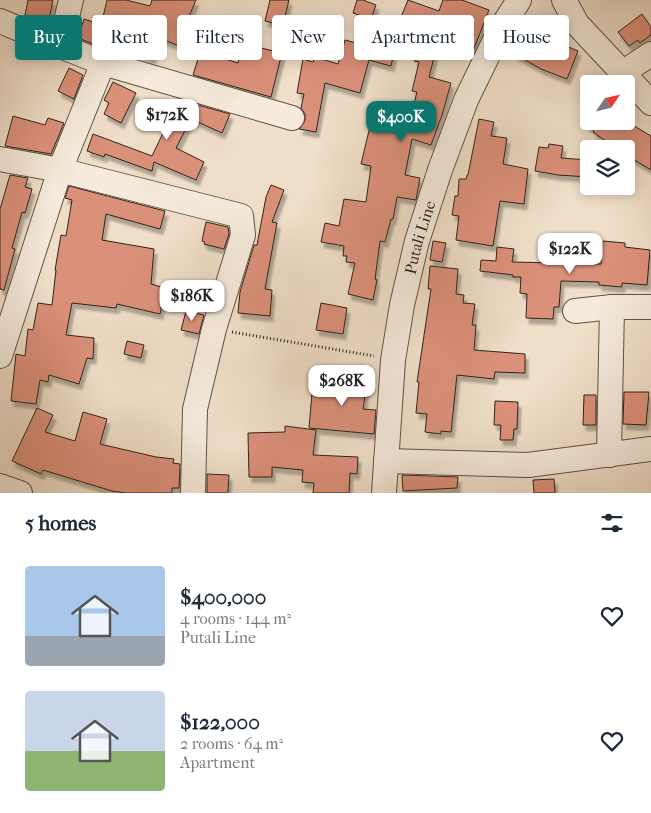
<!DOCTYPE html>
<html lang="en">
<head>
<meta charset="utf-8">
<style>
	:root { --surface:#fff; --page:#f2f2f3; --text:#1f2937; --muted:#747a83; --accent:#0f766e }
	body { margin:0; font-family:"IM FELL French Canon",serif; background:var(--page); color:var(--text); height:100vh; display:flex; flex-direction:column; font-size:19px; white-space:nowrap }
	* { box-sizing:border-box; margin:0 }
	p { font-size:16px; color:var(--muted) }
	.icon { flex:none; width:28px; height:28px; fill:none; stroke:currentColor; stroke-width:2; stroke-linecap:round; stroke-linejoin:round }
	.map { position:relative; height:493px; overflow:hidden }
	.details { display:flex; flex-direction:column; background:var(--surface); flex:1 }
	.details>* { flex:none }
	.hud { position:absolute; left:15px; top:15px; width:621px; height:45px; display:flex; gap:10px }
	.needle { width:32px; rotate:55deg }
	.controls { position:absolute; left:580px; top:75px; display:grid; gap:10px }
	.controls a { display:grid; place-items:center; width:55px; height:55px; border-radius:5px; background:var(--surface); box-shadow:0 2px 12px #0003; font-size:25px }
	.price { position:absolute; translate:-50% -42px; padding:0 11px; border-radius:10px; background:#fff; color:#222; font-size:16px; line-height:32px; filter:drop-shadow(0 1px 2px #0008) }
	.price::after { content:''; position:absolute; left:50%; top:30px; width:15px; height:11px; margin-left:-8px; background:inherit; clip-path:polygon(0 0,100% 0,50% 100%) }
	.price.active { background:var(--accent); color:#fff }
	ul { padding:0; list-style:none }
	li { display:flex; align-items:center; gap:15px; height:125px; padding:0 25px }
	li span { display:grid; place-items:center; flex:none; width:140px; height:100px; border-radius:5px; color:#555 }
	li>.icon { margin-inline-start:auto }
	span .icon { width:60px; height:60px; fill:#fffc; stroke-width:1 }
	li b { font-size:21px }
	h2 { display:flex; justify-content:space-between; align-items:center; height:60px; padding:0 25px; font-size:21px }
	.tag { padding:0 18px; border-radius:5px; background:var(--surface); box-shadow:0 2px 12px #0003; font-size:18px; line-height:45px }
	.tag.active { background:var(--accent); color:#fff }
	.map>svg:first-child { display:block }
	.building { fill:#db907a; stroke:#2f241b; filter:url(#shadow) }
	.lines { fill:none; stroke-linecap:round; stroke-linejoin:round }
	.minor-casing { stroke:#5f5246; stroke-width:26 }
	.path { stroke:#2f241b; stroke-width:3; stroke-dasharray:1 2.5; stroke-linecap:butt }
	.minor { stroke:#f5eadb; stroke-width:24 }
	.labels { text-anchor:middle; stroke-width:4.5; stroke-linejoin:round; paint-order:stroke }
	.street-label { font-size:16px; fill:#2f241b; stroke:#f5eadb }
</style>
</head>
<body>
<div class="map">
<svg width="651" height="493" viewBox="0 0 651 493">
	<defs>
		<filter id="shadow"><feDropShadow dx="3" dy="5.5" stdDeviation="1" flood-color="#0004"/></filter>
	</defs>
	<rect width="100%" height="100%" fill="#efdec8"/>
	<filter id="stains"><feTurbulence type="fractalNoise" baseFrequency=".004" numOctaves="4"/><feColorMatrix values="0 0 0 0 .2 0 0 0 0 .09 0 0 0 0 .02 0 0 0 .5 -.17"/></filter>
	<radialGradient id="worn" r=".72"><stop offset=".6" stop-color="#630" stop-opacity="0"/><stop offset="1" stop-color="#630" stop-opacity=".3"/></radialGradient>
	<path class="building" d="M28,0H53L49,19L25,15Z
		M107,0H126L150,6L152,0H196L177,45L159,38L152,58L131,51L139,27L103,17Z
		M270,0H289L283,25L265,21Z
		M357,0H363L376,5L371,19L353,13Z
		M408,0L439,11L443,0H462L489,10L473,51L439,38L429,77L451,83L442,115L431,145L412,139L405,175L420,178L416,200L397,197L393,219H391L385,242L380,241L375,279L377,280L373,300L348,294L355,263L346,262L347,256H343L344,246L321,242L325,223L339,226L344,199L366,202L371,166L361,164L372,118L408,127L417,92L412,91L419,62L414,61L423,25L401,17Z
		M642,14L651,27V35L640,43L638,40L629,46L618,32Z
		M552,15L559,19L562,26L554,41L578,51L567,79L541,69L511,52L522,31L531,36L540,19L548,23Z
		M84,19L108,27L101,47L78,38Z
		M208,27L220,31L213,55L238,63L244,40L262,44L261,48L282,53L271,97L193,75Z
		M345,40L394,53L391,66L369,60L360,93L325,83L316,132L299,129L305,121V114L301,108L304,94L297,93L303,59L313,62L315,57L338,64Z
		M69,68L83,75L74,99L58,91Z
		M113,82L136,93L121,123L104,114L109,103L104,100Z
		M177,99L230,114L222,133L191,119L176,148L204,162L196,180L154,162L152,171L105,154L104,157L87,151L93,134L152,156L174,110L172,108Z
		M13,116L45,125L48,118L64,123L51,154L5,146Z
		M479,119L494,122L491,136L507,138L503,164L528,169L524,204L500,201L493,246L456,240L459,216L452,215L455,196H458L459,179H466L467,175H468Z
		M581,121H626L651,136V170L626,155V149H617L593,132L594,130Z
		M549,144L563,146L561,158L589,160V177L558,175L535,171L539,147L548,148Z
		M10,175L28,178L25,187L32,189L25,213L22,212L12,248L15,249L4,290L0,289V209Z
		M271,185L284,190L272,222L277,223L265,289L272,290L270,316L238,313L240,292L254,245H257L266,197Z
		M69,186L165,211L160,229L106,214L102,240L154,249L151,284L165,288L160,314L117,304L116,308L72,303L66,335L94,338L93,359L87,358L79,384L49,375L48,382L40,380L36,404L11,401L16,354L25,356L28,329L33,330L38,303L52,305L56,270H55L61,235L66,236L72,200L65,198Z
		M206,222L228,227L229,234L224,249L204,244L205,242L202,241Z
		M433,241L446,243L442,262L430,260Z
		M603,241L625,243V247L650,250L647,285L622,283V287L599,285V282L561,281L559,307H554L553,319L526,318L527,294L520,293L521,277H513V275L480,271L481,260L496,261L497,247L514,249L512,262L601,264Z
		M430,266L458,269L456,294L464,295L463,303L475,304L472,325H476L474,350L525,354V373L495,372L494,379L457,375L451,432L441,431V434L425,432L427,414L416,413L419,382H417L431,289H428Z
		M321,303L347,308L343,334L316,330Z
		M186,311L204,315L199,334L181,330Z
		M127,341L144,345L141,358L124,354Z
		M325,375L367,382L363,409L376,410L374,434L309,428L312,393H322Z
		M624,392H649L646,425L623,424Z
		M584,395H596V425H583Z
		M495,401L518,402L517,429H514L513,440H500L501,425H494Z
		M37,408L53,415L45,432L75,441L83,412L107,419L100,444L156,457L174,459L173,463L180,464L179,488H172V493H125L112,491L43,470L41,474L12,461Z
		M285,426L316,430L313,455L358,457L357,474L350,473L349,493H313L314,483L302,482L303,470L272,467V477H249L248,433L285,432Z
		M207,474L229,475L228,493H207Z
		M402,475L458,477L457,488L403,491Z
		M554,479L555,493H534L533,480Z"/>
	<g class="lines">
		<g class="minor-casing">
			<g id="minor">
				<path d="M564,0L577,24L651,103"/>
				<path d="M0,21L60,46"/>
				<path d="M103,63L292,118"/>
				<path d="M622,73L651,54"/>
				<path d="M0,159L60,170L241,216L243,235L214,329L195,409L193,493"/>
				<path d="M575,311L612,307H651"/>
				<path d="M0,356L60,170L103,63L60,46L71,0"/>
				<path d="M609,455L612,307"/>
				<path d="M386,461L528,465L651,449"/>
				<path d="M0,486L20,493"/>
				<path id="s1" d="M384,493L393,360L402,305L417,241L440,170L466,100L500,30L519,0"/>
			</g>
		</g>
		<path class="path" d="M232,332L374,356"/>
		<use href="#minor" class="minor"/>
	</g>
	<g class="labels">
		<g class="street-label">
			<text dy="6" stroke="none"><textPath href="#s1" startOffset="259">Putali Line</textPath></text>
		</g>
	</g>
	<rect width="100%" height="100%" filter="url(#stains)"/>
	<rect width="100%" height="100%" fill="url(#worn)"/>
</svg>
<div class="controls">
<a><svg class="needle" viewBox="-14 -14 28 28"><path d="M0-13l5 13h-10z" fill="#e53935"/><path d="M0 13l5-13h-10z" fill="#747a83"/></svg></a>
<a><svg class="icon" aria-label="layers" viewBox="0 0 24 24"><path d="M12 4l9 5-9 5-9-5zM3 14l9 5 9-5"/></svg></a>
</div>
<b class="price" style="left:167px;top:141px">$172K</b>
<b class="price active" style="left:401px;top:143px">$400K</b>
<b class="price" style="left:570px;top:275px">$122K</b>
<b class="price" style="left:192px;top:322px">$186K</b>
<b class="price" style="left:342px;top:407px">$268K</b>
<div class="hud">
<a class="tag active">Buy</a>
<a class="tag">Rent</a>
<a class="tag">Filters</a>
<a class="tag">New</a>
<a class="tag">Apartment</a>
<a class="tag">House</a>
</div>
</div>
<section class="details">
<h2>5 homes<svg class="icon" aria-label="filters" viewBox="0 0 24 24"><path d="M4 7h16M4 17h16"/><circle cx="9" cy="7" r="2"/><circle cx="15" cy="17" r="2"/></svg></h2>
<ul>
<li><span style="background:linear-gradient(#a9c7e8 70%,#9aa5b1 0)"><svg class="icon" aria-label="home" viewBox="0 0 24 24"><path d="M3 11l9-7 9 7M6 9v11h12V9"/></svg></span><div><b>$400,000</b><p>4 rooms · 144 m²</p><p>Putali Line</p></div><svg class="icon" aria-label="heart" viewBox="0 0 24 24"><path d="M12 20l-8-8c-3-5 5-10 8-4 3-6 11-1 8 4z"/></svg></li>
<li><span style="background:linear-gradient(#c9d6e8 60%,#8fb573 0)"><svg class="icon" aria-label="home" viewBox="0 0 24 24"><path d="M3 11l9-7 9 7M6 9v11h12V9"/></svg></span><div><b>$122,000</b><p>2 rooms · 64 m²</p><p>Apartment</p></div><svg class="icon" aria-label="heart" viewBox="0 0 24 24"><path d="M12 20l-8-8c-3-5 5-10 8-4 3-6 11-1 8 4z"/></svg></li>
</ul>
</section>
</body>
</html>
